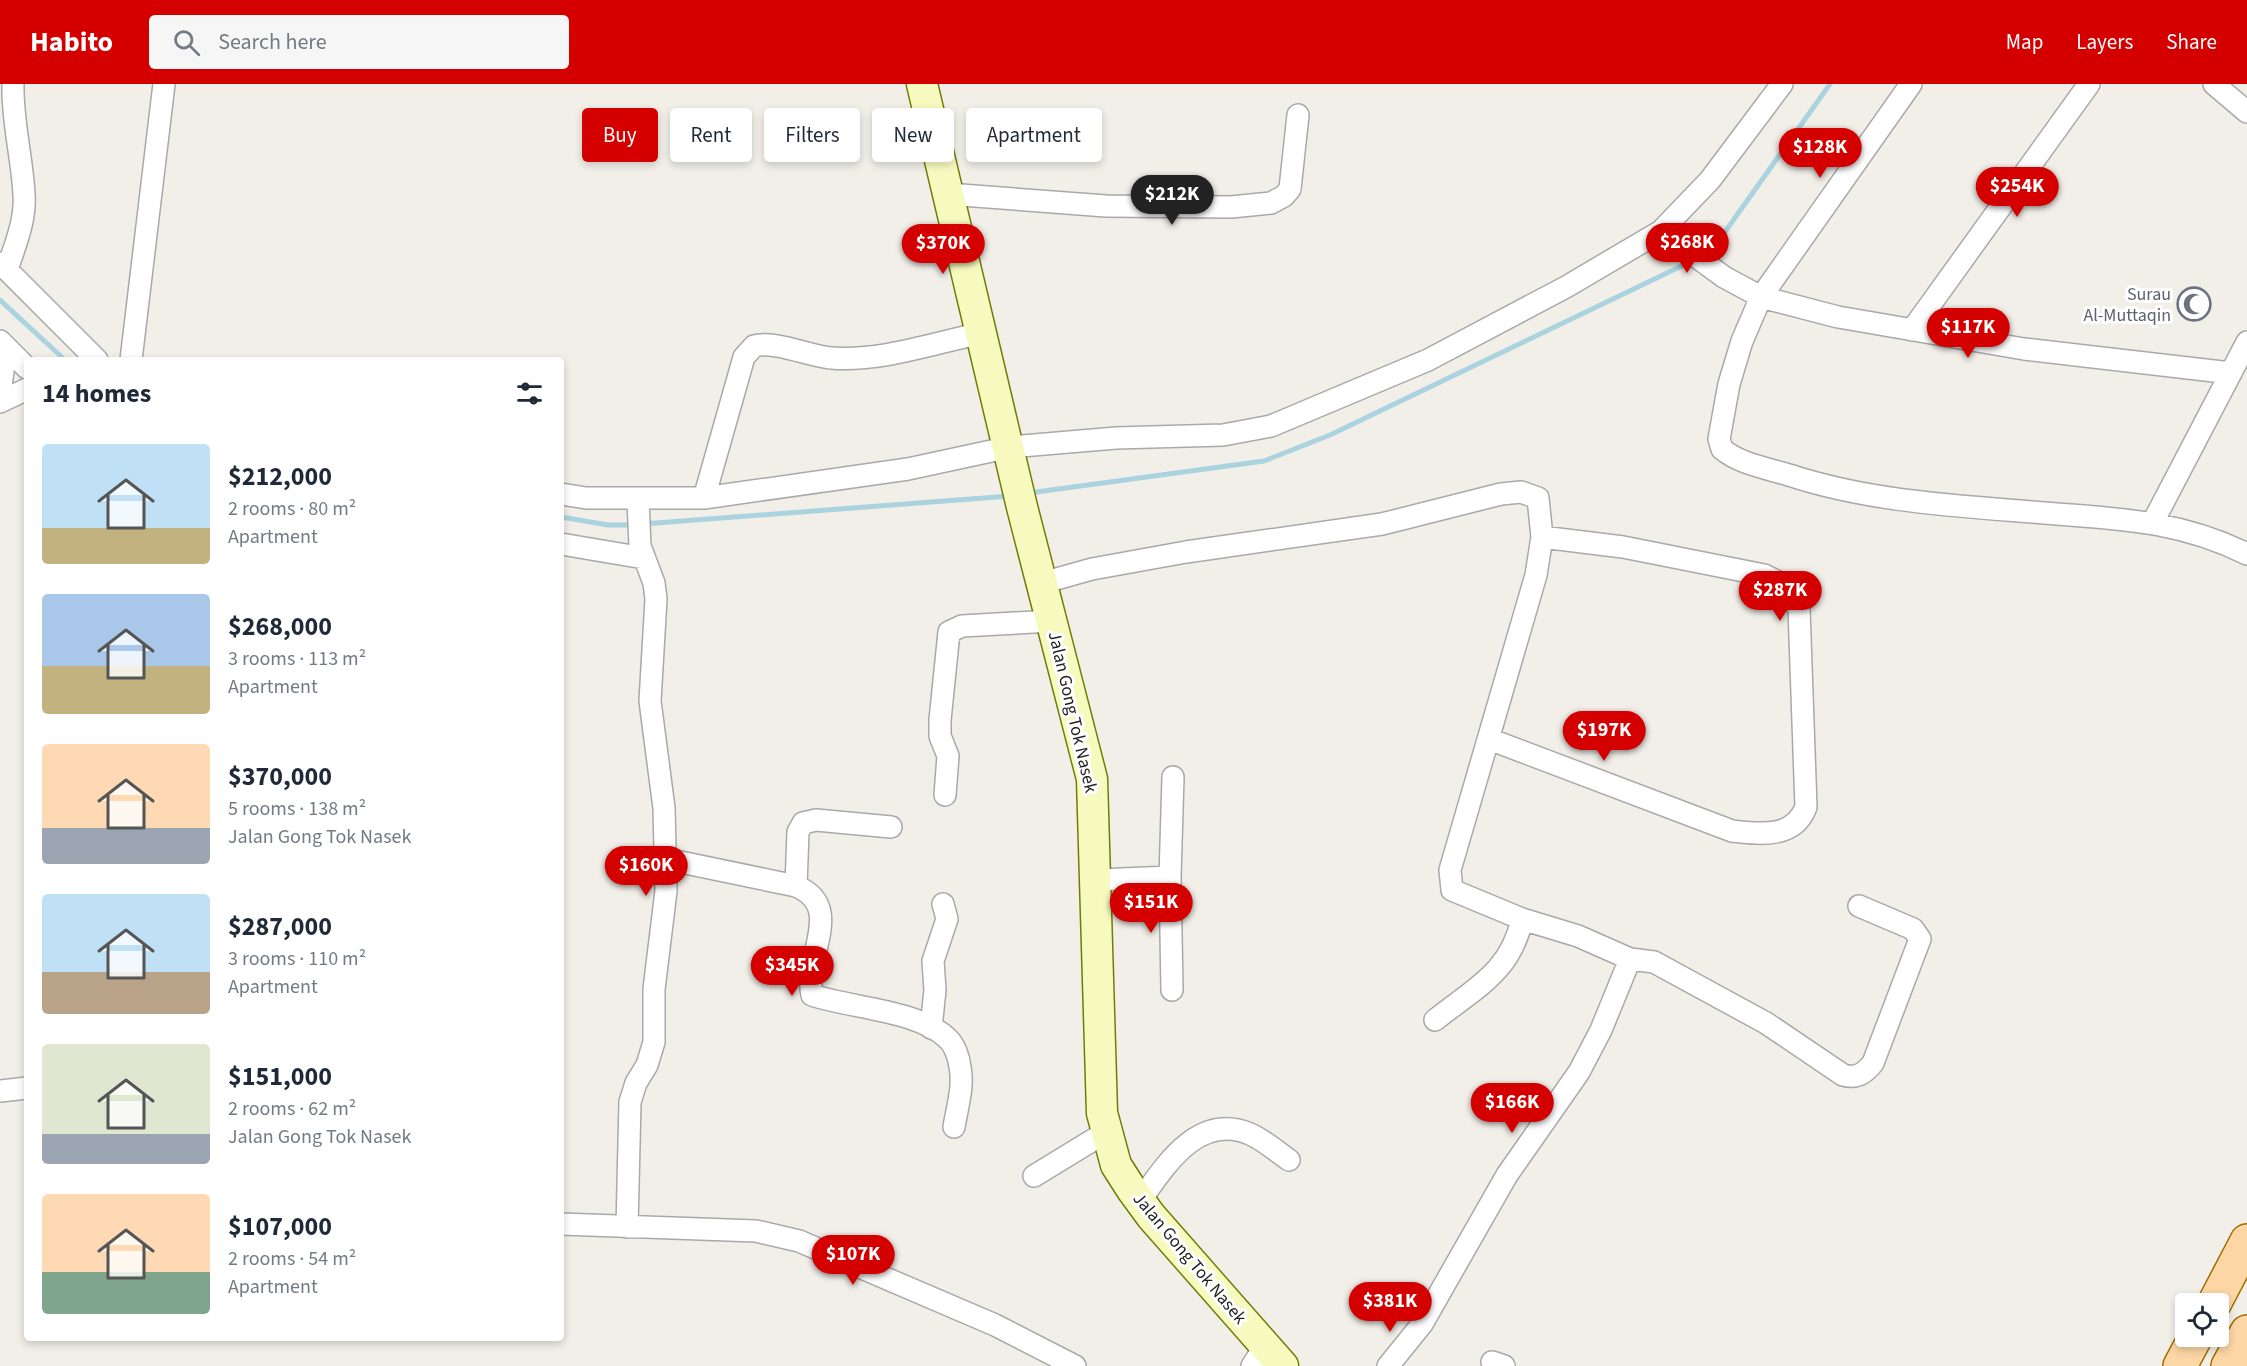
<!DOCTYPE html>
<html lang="en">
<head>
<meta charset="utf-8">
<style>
	:root { --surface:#fff; --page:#f6f6f7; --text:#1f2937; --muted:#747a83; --accent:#d40000 }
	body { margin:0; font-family:"Source Sans 3",sans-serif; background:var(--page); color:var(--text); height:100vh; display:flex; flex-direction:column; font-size:22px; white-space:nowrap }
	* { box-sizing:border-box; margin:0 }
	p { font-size:20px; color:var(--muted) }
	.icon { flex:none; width:33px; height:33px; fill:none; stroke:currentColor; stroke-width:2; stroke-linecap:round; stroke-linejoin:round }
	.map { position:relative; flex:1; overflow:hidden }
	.drawer { position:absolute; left:24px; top:273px; width:540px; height:984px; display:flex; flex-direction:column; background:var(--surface); border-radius:6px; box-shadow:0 3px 9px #0003 }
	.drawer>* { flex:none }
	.hud { position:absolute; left:582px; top:24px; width:570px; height:54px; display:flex; gap:12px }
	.controls { position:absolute; left:2175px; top:1209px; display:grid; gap:12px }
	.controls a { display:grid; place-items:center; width:54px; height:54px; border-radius:6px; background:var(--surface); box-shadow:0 3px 9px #0003; font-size:30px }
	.price { position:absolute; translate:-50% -51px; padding:0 14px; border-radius:21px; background:var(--accent); color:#fff; font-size:20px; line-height:39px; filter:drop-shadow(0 2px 3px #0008) }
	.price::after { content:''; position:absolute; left:50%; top:36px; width:18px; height:14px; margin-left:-9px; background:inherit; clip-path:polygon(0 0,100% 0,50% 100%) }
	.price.on { background:#222; color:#fff }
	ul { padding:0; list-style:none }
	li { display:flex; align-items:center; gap:18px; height:150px; padding:0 18px }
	li span { display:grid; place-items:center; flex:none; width:168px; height:120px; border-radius:6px; color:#555 }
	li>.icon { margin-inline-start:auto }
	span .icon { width:72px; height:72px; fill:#fffc; stroke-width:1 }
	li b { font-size:26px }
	h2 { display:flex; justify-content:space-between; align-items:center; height:72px; padding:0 18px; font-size:26px }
	.pill { padding:0 21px; border-radius:6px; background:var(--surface); box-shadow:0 3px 9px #0003; font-size:21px; line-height:54px }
	.pill.on { background:var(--accent); color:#fff }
	header { display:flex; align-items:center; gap:36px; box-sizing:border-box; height:84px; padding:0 30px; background:var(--accent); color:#fff }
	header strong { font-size:28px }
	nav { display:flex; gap:33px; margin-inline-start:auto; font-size:21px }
	.search { width:420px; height:54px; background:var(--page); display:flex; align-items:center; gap:15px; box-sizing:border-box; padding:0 21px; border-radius:6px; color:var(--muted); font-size:22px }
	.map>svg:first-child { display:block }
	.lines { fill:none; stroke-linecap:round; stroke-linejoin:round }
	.stream { stroke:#aad3df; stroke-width:5 }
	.street-casing { stroke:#a9a9a9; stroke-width:24 }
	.secondary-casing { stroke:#707d05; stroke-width:33 }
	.primary-casing { stroke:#a06b00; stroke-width:36 }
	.street { stroke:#fff; stroke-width:21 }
	.secondary { stroke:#f7fabf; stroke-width:30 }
	.primary { stroke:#fcd6a4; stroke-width:33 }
	.labels { text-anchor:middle; stroke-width:6; stroke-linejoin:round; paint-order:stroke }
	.worship-label { font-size:18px; fill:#5b616d; stroke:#fff; text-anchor:end }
	.street-label { font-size:18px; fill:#222; stroke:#fff }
</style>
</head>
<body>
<header>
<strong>Habito</strong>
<div class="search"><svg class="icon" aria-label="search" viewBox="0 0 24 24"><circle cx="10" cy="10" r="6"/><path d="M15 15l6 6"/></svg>Search here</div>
<nav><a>Map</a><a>Layers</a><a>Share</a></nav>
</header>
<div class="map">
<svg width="2247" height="1282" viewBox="0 0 2247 1282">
	<rect width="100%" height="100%" fill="#f2efe9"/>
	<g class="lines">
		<path class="stream" d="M1702,170L1715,162L1830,0
			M0,216L65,276
			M1029,409L1264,377L1330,351L1692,177
			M561,433L608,441H634
			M643,440L1010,412"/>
		<g class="street-casing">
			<path id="street" d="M1911,0L1761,213L1742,257L1729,300L1719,355L1722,365C1740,380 1766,384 1789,391C1871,418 1959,422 2044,429C2119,435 2178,436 2247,470
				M2214,0L2247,28
				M948,110L1106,122L1231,123L1271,119L1284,112L1290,105L1298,31
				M1661,147L1724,193L1761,213L1838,233L2024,265L2231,289
				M0,179L97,276
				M7,186C15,161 26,136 24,110C22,73 12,37 13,0
				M1912,246L2089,0
				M0,257L27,284
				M131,276L164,0
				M0,311L6,263
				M0,318L27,305
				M561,410L586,414H704L908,385L1010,363L1116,354L1223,351L1271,342L1428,276L1566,203L1661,147L1710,96L1782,0
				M704,414L744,273L754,262C773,256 810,272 831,274C880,278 934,259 982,249
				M2153,438L2247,258
				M561,460L644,474
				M1042,499L1092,485L1186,468L1382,440L1501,410L1521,408L1538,414L1542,453L1536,491L1450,786L1452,806L1522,835L1578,852L1630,875L1654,878L1766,939L1843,991C1856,995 1864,990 1873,979L1920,855L1913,845L1859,822
				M1489,655L1732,747C1760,750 1794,755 1806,723L1799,525L1791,510L1778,498L1764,491L1623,463L1542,453
				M945,711L948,672L940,652V636L949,548L962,542L1052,537
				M666,775L796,802C846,823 803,873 812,911C850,924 917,926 947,954C955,961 959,974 960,983C964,1002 957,1024 954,1043
				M1170,793L1172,906
				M1097,796L1170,793L1173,693
				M796,802L798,748L803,739L816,736L891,743
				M1435,936C1475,904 1511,888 1522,835
				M931,944L935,906L933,877L947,835L943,820
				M0,1007L27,1004
				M1034,1092L1106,1048
				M1140,1117C1165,1082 1198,1028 1250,1050C1264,1056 1276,1067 1289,1076
				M561,1140L756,1147L799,1157L995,1241L1075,1282
				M627,1143L630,1018L636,999L647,981L654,958V905L666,807L664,724L650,617L656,515L654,499L640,462L638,416
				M1492,1278L1504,1282
				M1252,1282L1265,1262
				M1388,1282L1422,1240L1507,1091L1579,988L1601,946L1630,875"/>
		</g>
		<g class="secondary-casing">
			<path id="secondary" d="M922,0L1022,423L1092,695L1102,1029L1116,1081L1132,1106L1151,1132L1283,1282"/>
		</g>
		<g class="primary-casing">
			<path id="primary" d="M2214,1220L2247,1157
				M2180,1282L2196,1252
				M2228,1282L2247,1248"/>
		</g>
		<use href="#street" class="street"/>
		<use href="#secondary" class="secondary"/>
		<use href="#primary" class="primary"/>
	</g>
	<defs>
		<g id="mosque-ring" transform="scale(1.725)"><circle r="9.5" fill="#fff" stroke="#6b7280" stroke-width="1.5"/><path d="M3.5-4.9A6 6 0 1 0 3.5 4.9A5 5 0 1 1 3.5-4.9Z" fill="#6b7280"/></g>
	</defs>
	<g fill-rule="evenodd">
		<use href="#mosque-ring" x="2194" y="220"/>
	</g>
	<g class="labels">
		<g class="worship-label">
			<text x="2171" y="216">Surau<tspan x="2171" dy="21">Al-Muttaqin</tspan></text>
		</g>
		<g class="street-label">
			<text transform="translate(1073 628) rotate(77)" y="6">Jalan Gong Tok Nasek</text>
			<text transform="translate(1190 1174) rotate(50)" y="6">Jalan Gong Tok Nasek</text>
		</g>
	</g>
</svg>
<div class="controls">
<a><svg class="icon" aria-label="locate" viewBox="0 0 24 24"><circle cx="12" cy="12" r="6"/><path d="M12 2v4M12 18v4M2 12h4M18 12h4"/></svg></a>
</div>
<b class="price" style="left:1820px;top:95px">$128K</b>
<b class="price" style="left:2017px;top:134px">$254K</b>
<b class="price on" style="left:1172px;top:142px">$212K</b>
<b class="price" style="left:1687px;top:190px">$268K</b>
<b class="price" style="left:943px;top:191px">$370K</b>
<b class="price" style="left:1968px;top:275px">$117K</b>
<b class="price" style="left:1780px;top:538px">$287K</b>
<b class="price" style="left:1604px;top:678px">$197K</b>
<b class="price" style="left:646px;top:813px">$160K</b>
<b class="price" style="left:1151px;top:850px">$151K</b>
<b class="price" style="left:792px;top:913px">$345K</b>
<b class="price" style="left:1512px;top:1050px">$166K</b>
<b class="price" style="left:853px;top:1202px">$107K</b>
<b class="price" style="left:1390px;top:1249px">$381K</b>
<div class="hud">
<a class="pill on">Buy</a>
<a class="pill">Rent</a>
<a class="pill">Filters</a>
<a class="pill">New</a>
<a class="pill">Apartment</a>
</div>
<section class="drawer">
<h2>14 homes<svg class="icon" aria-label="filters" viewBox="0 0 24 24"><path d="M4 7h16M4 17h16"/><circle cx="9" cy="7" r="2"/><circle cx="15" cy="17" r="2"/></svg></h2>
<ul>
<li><span style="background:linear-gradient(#bfe0f5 70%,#c2b280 0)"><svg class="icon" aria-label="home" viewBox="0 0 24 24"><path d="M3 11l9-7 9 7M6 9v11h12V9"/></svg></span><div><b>$212,000</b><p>2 rooms · 80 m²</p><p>Apartment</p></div></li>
<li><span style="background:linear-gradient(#a9c7e8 60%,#c2b280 0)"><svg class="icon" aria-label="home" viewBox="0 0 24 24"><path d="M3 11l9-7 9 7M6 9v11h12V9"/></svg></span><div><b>$268,000</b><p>3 rooms · 113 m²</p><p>Apartment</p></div></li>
<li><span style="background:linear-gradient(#ffd9b3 70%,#9aa5b1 0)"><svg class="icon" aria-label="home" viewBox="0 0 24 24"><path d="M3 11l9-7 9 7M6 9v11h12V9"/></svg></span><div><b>$370,000</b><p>5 rooms · 138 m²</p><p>Jalan Gong Tok Nasek</p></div></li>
<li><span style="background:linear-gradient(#bfe0f5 65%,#b9a48a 0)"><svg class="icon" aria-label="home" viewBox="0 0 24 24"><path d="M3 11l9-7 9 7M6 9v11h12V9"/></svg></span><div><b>$287,000</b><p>3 rooms · 110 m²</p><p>Apartment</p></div></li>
<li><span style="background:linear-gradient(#dfe7d0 75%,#9aa5b1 0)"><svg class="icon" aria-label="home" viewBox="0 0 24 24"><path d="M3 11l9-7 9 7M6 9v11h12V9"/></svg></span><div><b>$151,000</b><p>2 rooms · 62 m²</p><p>Jalan Gong Tok Nasek</p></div></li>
<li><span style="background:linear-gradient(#ffd9b3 65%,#7fa58c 0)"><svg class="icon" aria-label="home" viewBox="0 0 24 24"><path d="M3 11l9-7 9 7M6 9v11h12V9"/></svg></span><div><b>$107,000</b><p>2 rooms · 54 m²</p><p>Apartment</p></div></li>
</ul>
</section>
</div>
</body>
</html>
